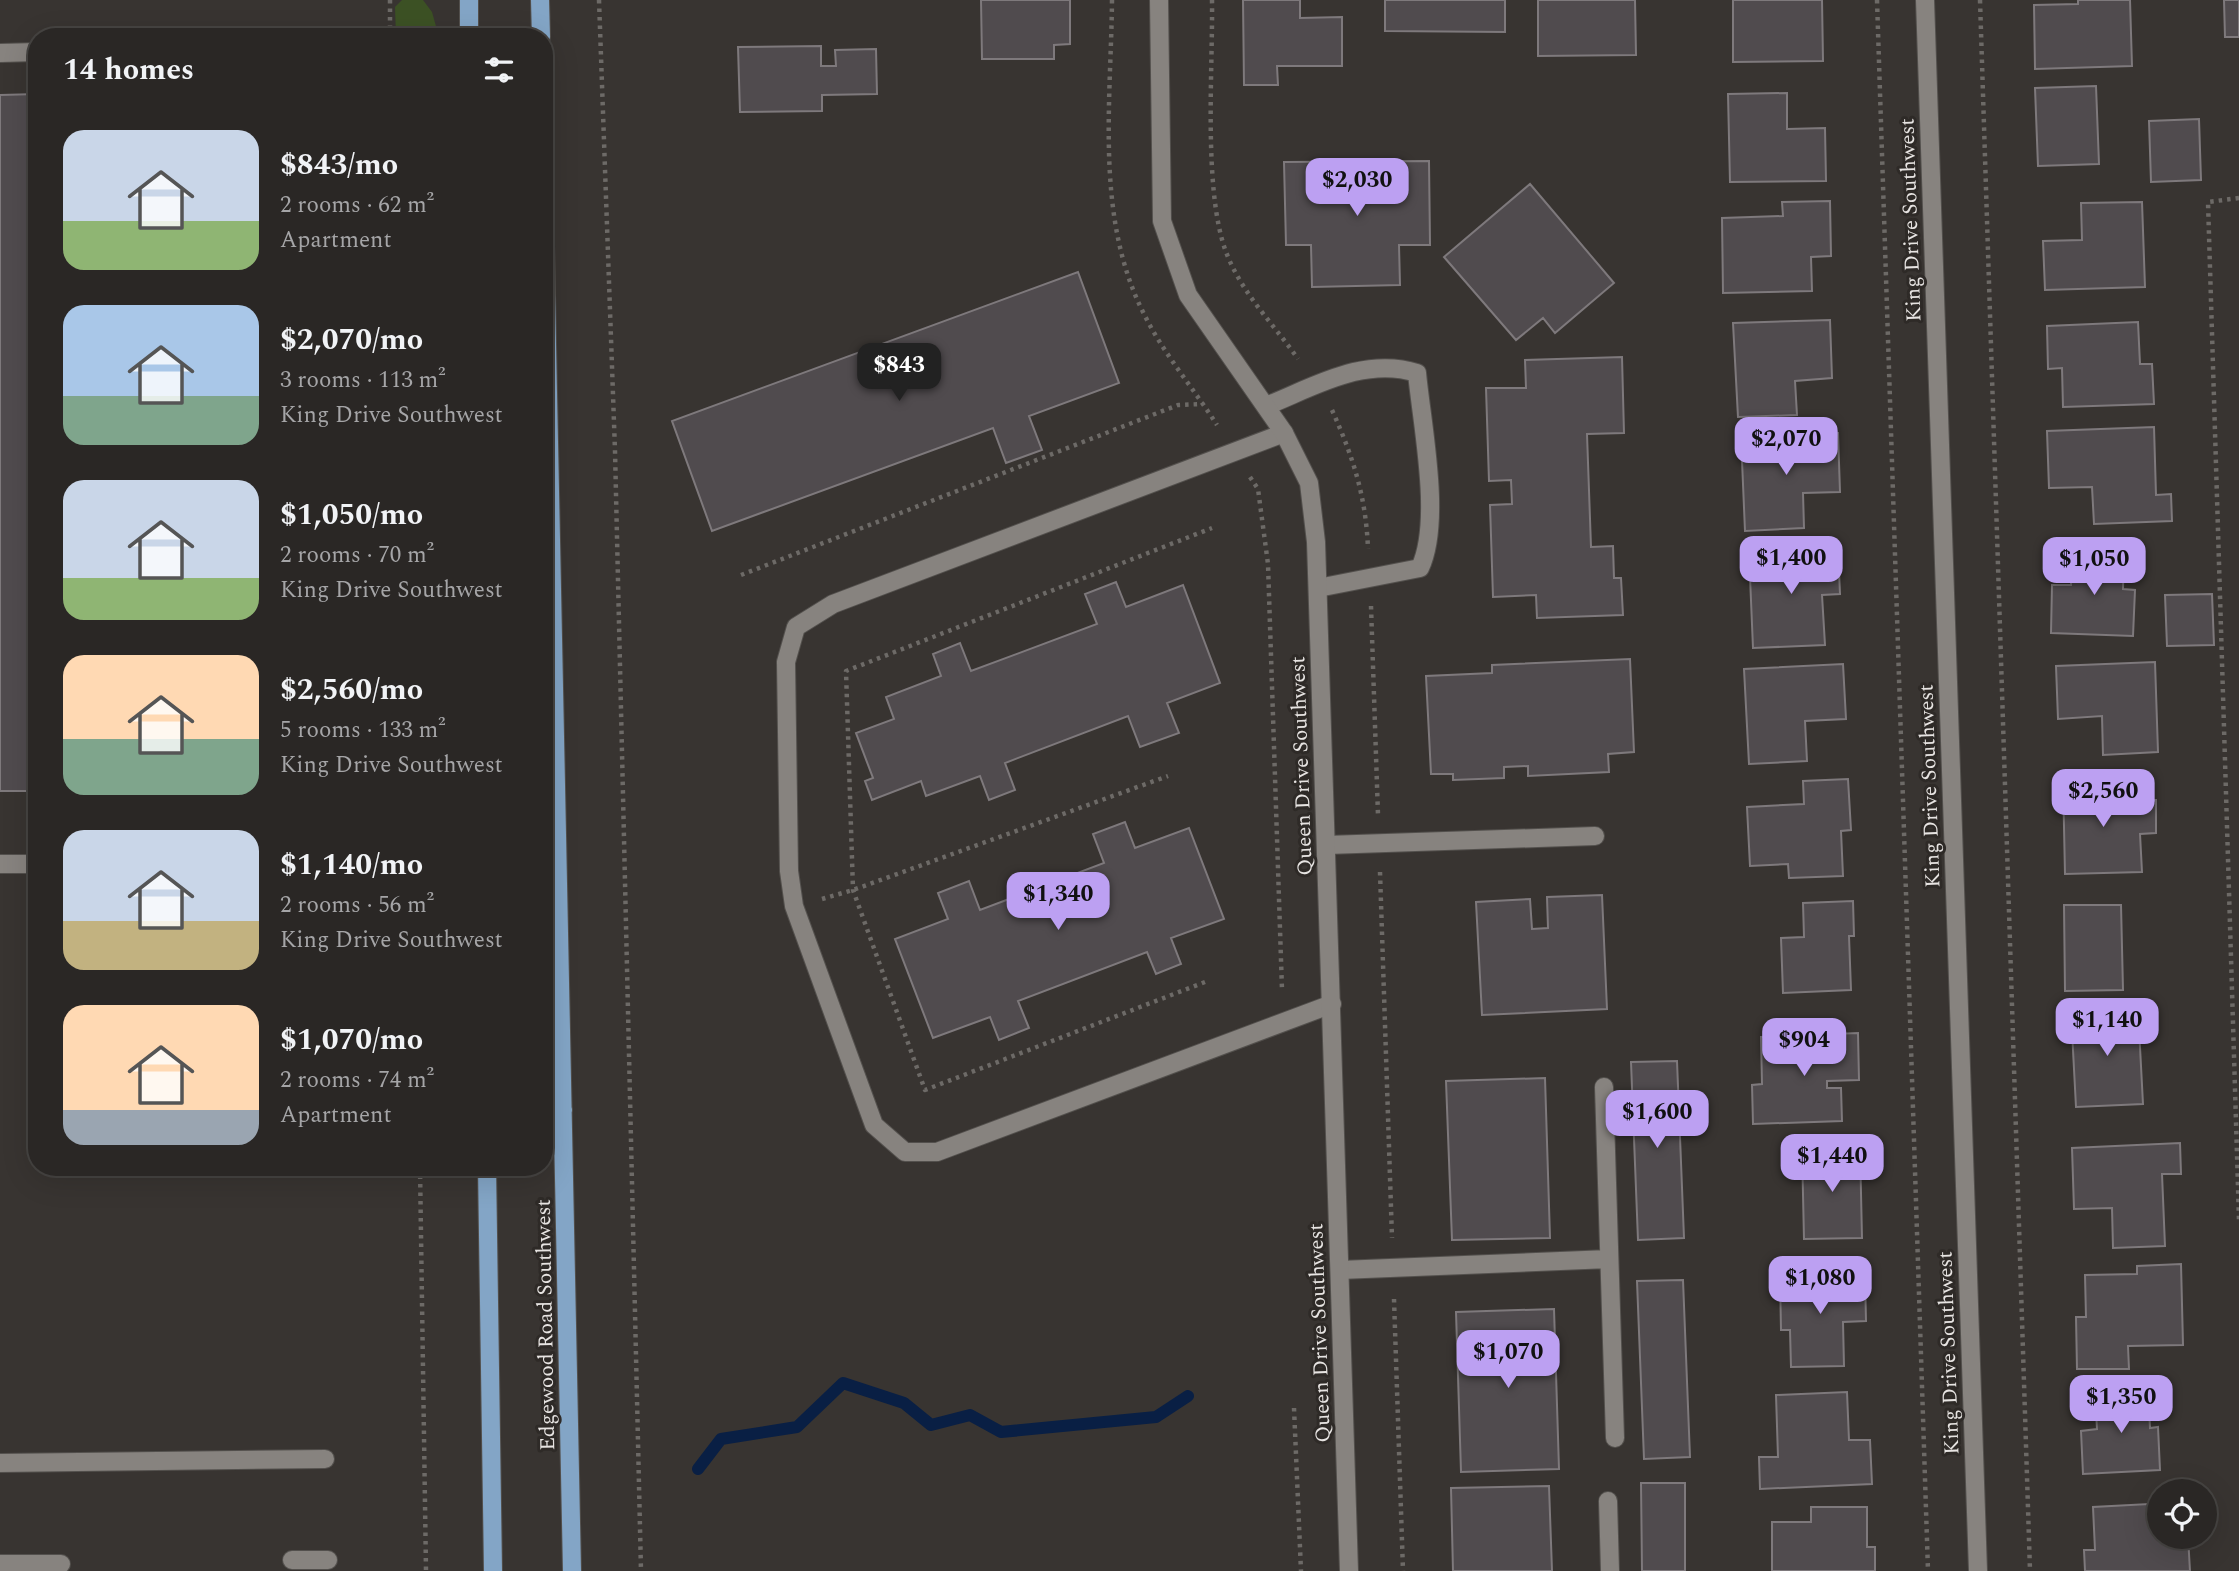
<!DOCTYPE html>
<html lang="en">
<head>
<meta charset="utf-8">
<style>
	:root { --surface:#2a2725; --page:#322f2d; --text:#f1f3f6; --muted:#a5a5a7; --line:#464442; --accent:#bca0f2 }
	body { margin:0; font-family:Spectral,serif; background:var(--page); color:var(--text); height:100vh; display:flex; flex-direction:column; font-size:26px; white-space:nowrap }
	* { box-sizing:border-box; margin:0 }
	p { font-size:23px; color:var(--muted) }
	.icon { flex:none; width:38px; height:38px; fill:none; stroke:currentColor; stroke-width:2; stroke-linecap:round; stroke-linejoin:round }
	.map { position:relative; flex:1; overflow:hidden }
	.side { position:absolute; left:28px; top:28px; width:525px; height:1148px; display:flex; flex-direction:column; background:var(--surface); border-radius:28px; box-shadow:0 7px 28px #0002,0 0 0 2px var(--line) }
	.side>* { flex:none }
	.fabs { position:absolute; left:2147px; top:1479px; display:grid; gap:14px }
	.fabs a { display:grid; place-items:center; width:70px; height:70px; border-radius:50%; background:var(--surface); box-shadow:0 7px 28px #0002,0 0 0 2px var(--line); font-size:35px }
	.price { position:absolute; translate:-50% -60px; padding:0 16px; border-radius:14px; background:var(--accent); color:#111; font-size:23px; line-height:46px; filter:drop-shadow(0 2px 4px #0008) }
	.price::after { content:''; position:absolute; left:50%; top:42px; width:21px; height:16px; margin-left:-10px; background:inherit; clip-path:polygon(0 0,100% 0,50% 100%) }
	.price.current { background:#222; color:#fff }
	ul { padding:0; list-style:none }
	li { display:flex; align-items:center; gap:21px; height:175px; padding:0 35px }
	li span { display:grid; place-items:center; flex:none; width:196px; height:140px; border-radius:21px; color:#555 }
	li>.icon { margin-inline-start:auto }
	span .icon { width:84px; height:84px; fill:#fffc; stroke-width:1 }
	li b { font-size:30px }
	h2 { display:flex; justify-content:space-between; align-items:center; height:84px; padding:0 35px; font-size:30px }
	.map>svg:first-child { display:block }
	.green { fill:#3c5124 }
	.lines { fill:none; stroke-linecap:round; stroke-linejoin:round }
	.stream { stroke:#091f44; stroke-width:12 }
	.building { fill:#504b4e; stroke:#7e797c; stroke-width:2 }
	.lane-casing { stroke:#53504d; stroke-width:20 }
	.street-casing { stroke:#53504d; stroke-width:20 }
	.primary-casing { stroke:#53504d; stroke-width:20 }
	.path { stroke:#6d6a67; stroke-width:4.5; stroke-dasharray:3.5 5; stroke-linecap:butt }
	.lane { stroke:#87837f; stroke-width:18 }
	.street { stroke:#87837f; stroke-width:18 }
	.primary { stroke:#83a5c6; stroke-width:18 }
	.labels { text-anchor:middle; stroke-width:6; stroke-linejoin:round; paint-order:stroke }
	.street-label { font-size:21px; fill:#e7e4e2; stroke:#2e2a27 }
</style>
</head>
<body>
<div class="map">
<svg width="2239" height="1571" viewBox="0 0 2239 1571">
	<rect width="100%" height="100%" fill="#383431"/>
	<path class="green" d="M402,0H423L432,12L439,37H396L395,7Z"/>
	<g class="lines">
		<path class="stream" d="M698,1469L721,1439L797,1427L843,1383L904,1403L931,1425L970,1415L1001,1432L1156,1417L1188,1396"/>
	</g>
	<path class="building" d="M981,0H1070V44L1054,45V59H982Z
		M1243,0H1300V18L1342,17V66H1277L1278,85H1244Z
		M1385,0H1505V32L1385,31Z
		M1538,0H1635L1636,55L1538,56Z
		M1733,0H1822L1823,61L1733,62Z
		M2078,0H2130L2132,66L2035,69L2034,5L2078,4Z
		M2224,0H2239V37H2225Z
		M821,46V66H836L835,50L876,49L877,94L822,95V111L740,112L738,47Z
		M2096,86L2099,164L2038,166L2035,88Z
		M1787,93V129L1825,128L1826,181L1730,182L1728,94Z
		M37,94V791H0V95Z
		M2199,119L2201,180L2151,182L2149,121Z
		M1429,161L1430,245H1399L1400,285L1312,287L1311,245H1286L1284,162Z
		M1530,184L1614,283L1555,333L1543,318L1516,340L1444,257Z
		M1830,201L1831,256L1811,257L1812,291L1723,293L1722,218L1783,216L1782,202Z
		M2142,202L2145,287L2045,290L2043,241L2082,240L2081,203Z
		M1078,272L1119,383L1029,416L1042,450L1006,463L993,428L712,531L672,421Z
		M1830,320L1832,378L1795,381L1797,415L1738,417L1733,323Z
		M2138,322L2140,364H2152L2154,404L2063,407L2062,368L2048,369L2047,326Z
		M1622,357L1624,433L1587,434L1591,547L1613,546L1614,578H1621L1623,615L1537,618L1536,595L1493,597L1490,505L1512,504L1511,480L1489,481L1486,388H1526L1525,360Z
		M2154,427L2156,495L2171,494L2172,521L2094,524L2092,487L2049,488L2047,431Z
		M1838,433L1840,492L1803,493L1804,528L1745,531L1741,437Z
		M1838,549L1840,594L1822,595L1825,645L1753,648L1749,553Z
		M2072,549L2124,550L2123,589L2135,590L2133,636L2051,633L2052,585H2071Z
		M1116,582L1126,607L1183,585L1220,683L1167,703L1179,733L1140,747L1128,716L1005,763L1015,790L989,800L980,776L926,796L921,781L872,800L865,781L873,778L856,733L894,719L886,697L941,676L933,654L960,643L971,671L1097,624L1085,594Z
		M2212,594L2214,645L2167,646L2165,595Z
		M1630,659L1634,752L1608,754L1609,772L1528,776V766L1504,767V778L1453,780V774H1431L1426,676L1492,673V665Z
		M2155,662L2158,752L2103,755L2102,716L2058,719L2056,666Z
		M1843,664L1846,719L1805,721L1807,761L1749,764L1744,669Z
		M2104,778L2105,801L2156,800V833L2140,834L2142,872L2065,874L2063,779Z
		M1848,779L1851,830L1841,831L1843,876L1789,878L1788,864L1750,866L1747,807L1804,804L1803,781Z
		M1125,822L1135,848L1189,828L1224,919L1171,938L1181,964L1156,974L1147,952L1018,1001L1029,1028L999,1040L990,1017L933,1038L895,939L948,919L938,893L969,881L980,910L1104,863L1093,834Z
		M1602,895L1607,1009L1482,1015L1476,902L1530,899L1532,929L1548,928L1547,897Z
		M1853,901L1854,936H1849L1851,990L1783,993L1781,938L1804,937L1803,903Z
		M2064,905H2121L2123,990L2065,991Z
		M2138,1009L2143,1104L2076,1107L2071,1012Z
		M1858,1033L1859,1080L1827,1081V1088H1841L1842,1121L1753,1124L1752,1085L1762,1084L1761,1037Z
		M1677,1061L1684,1238L1638,1240L1631,1062Z
		M1545,1078L1550,1238L1452,1240L1446,1081Z
		M2180,1143L2181,1174H2162L2165,1246L2113,1248L2112,1208L2074,1209L2072,1148Z
		M1860,1148L1862,1238L1804,1239L1802,1149Z
		M2181,1264L2183,1345L2128,1346L2129,1369H2077L2076,1317H2086L2085,1275L2137,1274V1266Z
		M1865,1276L1866,1321L1843,1322L1844,1366L1791,1367L1790,1330H1781L1780,1277Z
		M1683,1280L1690,1457L1644,1459L1637,1281Z
		M1554,1309L1559,1469L1461,1472L1456,1312Z
		M2148,1390L2150,1428L2158,1427L2160,1470L2083,1474L2081,1431L2097,1429L2095,1393Z
		M1847,1392L1849,1440H1870L1872,1484L1760,1489L1759,1457H1778L1776,1395Z
		M1641,1483H1685V1571H1642Z
		M1549,1486L1552,1571H1453L1451,1488Z
		M2149,1504V1519H2160V1536H2188L2190,1571H2085L2084,1550H2095L2093,1507Z
		M1811,1507H1867V1547H1875V1571H1772V1522H1811Z"/>
	<g class="lines">
		<g class="lane-casing">
			<path id="lane" d="M0,53L37,52
				M1266,406C1314,387 1364,356 1417,373C1422,426 1442,521 1420,568L1318,588
				M1284,433L833,604L796,627L786,662L789,871L794,906L874,1125L905,1152H937L1332,1004
				M1327,845L1595,836
				M0,864H37
				M1604,1087L1615,1438
				M1340,1270L1609,1259
				M0,1463L325,1459
				M1608,1501L1610,1571
				M292,1560H328
				M0,1564H31V1571
				M31,1564H61"/>
		</g>
		<g class="street-casing">
			<path id="street" d="M1159,0L1162,221L1188,295L1284,433L1309,483L1316,542L1349,1571
				M1925,0L1978,1571"/>
		</g>
		<g class="primary-casing">
			<path id="primary" d="M469,0V37
				M540,0L541,37
				M544,196L572,1571
				M544,1103L563,1110
				M487,1167L493,1571"/>
		</g>
		<path class="path" d="M390,0V37
			M599,0L615,451L641,1571
			M1112,0C1111,104 1095,218 1144,314C1163,353 1194,389 1217,425
			M1212,0C1213,69 1203,190 1226,252C1242,294 1273,323 1298,359
			M1877,0L1928,1571
			M1980,0L2030,1571
			M2239,198L2208,202L2239,1220
			M1332,410C1353,457 1366,496 1368,549
			M1250,477L1258,489L1268,564L1282,990
			M741,575L1178,405L1203,404
			M1371,606L1378,815
			M1380,872L1392,1238
			M822,899L853,890L1168,776
			M1205,982L925,1090L853,890L846,671L1212,528
			M420,1167L426,1571
			M1394,1299L1403,1571
			M1294,1408L1301,1571"/>
		<use href="#lane" class="lane"/>
		<use href="#street" class="street"/>
		<use href="#primary" class="primary"/>
	</g>
	<g class="labels">
		<g class="street-label">
			<text transform="translate(1910 220) rotate(-92)" y="7">King Drive Southwest</text>
			<text transform="translate(1301 766) rotate(-92)" y="7">Queen Drive Southwest</text>
			<text transform="translate(1929 786) rotate(-92)" y="7">King Drive Southwest</text>
			<text transform="translate(545 1325) rotate(-91)" y="7">Edgewood Road Southwest</text>
			<text transform="translate(1319 1333) rotate(-92)" y="7">Queen Drive Southwest</text>
			<text transform="translate(1948 1353) rotate(-92)" y="7">King Drive Southwest</text>
		</g>
	</g>
</svg>
<div class="fabs">
<a><svg class="icon" aria-label="locate" viewBox="0 0 24 24"><circle cx="12" cy="12" r="6"/><path d="M12 2v4M12 18v4M2 12h4M18 12h4"/></svg></a>
</div>
<b class="price" style="left:1357px;top:218px">$2,030</b>
<b class="price current" style="left:899px;top:403px">$843</b>
<b class="price" style="left:1786px;top:477px">$2,070</b>
<b class="price" style="left:1791px;top:596px">$1,400</b>
<b class="price" style="left:2094px;top:597px">$1,050</b>
<b class="price" style="left:2103px;top:829px">$2,560</b>
<b class="price" style="left:1058px;top:932px">$1,340</b>
<b class="price" style="left:2107px;top:1058px">$1,140</b>
<b class="price" style="left:1804px;top:1078px">$904</b>
<b class="price" style="left:1657px;top:1150px">$1,600</b>
<b class="price" style="left:1832px;top:1194px">$1,440</b>
<b class="price" style="left:1820px;top:1316px">$1,080</b>
<b class="price" style="left:1508px;top:1390px">$1,070</b>
<b class="price" style="left:2121px;top:1435px">$1,350</b>
<section class="side">
<h2>14 homes<svg class="icon" aria-label="filters" viewBox="0 0 24 24"><path d="M4 7h16M4 17h16"/><circle cx="9" cy="7" r="2"/><circle cx="15" cy="17" r="2"/></svg></h2>
<ul>
<li><span style="background:linear-gradient(#c9d6e8 65%,#8fb573 0)"><svg class="icon" aria-label="home" viewBox="0 0 24 24"><path d="M3 11l9-7 9 7M6 9v11h12V9"/></svg></span><div><b>$843/mo</b><p>2 rooms · 62 m²</p><p>Apartment</p></div></li>
<li><span style="background:linear-gradient(#a9c7e8 65%,#7fa58c 0)"><svg class="icon" aria-label="home" viewBox="0 0 24 24"><path d="M3 11l9-7 9 7M6 9v11h12V9"/></svg></span><div><b>$2,070/mo</b><p>3 rooms · 113 m²</p><p>King Drive Southwest</p></div></li>
<li><span style="background:linear-gradient(#c9d6e8 70%,#8fb573 0)"><svg class="icon" aria-label="home" viewBox="0 0 24 24"><path d="M3 11l9-7 9 7M6 9v11h12V9"/></svg></span><div><b>$1,050/mo</b><p>2 rooms · 70 m²</p><p>King Drive Southwest</p></div></li>
<li><span style="background:linear-gradient(#ffd9b3 60%,#7fa58c 0)"><svg class="icon" aria-label="home" viewBox="0 0 24 24"><path d="M3 11l9-7 9 7M6 9v11h12V9"/></svg></span><div><b>$2,560/mo</b><p>5 rooms · 133 m²</p><p>King Drive Southwest</p></div></li>
<li><span style="background:linear-gradient(#c9d6e8 65%,#c2b280 0)"><svg class="icon" aria-label="home" viewBox="0 0 24 24"><path d="M3 11l9-7 9 7M6 9v11h12V9"/></svg></span><div><b>$1,140/mo</b><p>2 rooms · 56 m²</p><p>King Drive Southwest</p></div></li>
<li><span style="background:linear-gradient(#ffd9b3 75%,#9aa5b1 0)"><svg class="icon" aria-label="home" viewBox="0 0 24 24"><path d="M3 11l9-7 9 7M6 9v11h12V9"/></svg></span><div><b>$1,070/mo</b><p>2 rooms · 74 m²</p><p>Apartment</p></div></li>
</ul>
</section>
</div>
</body>
</html>
